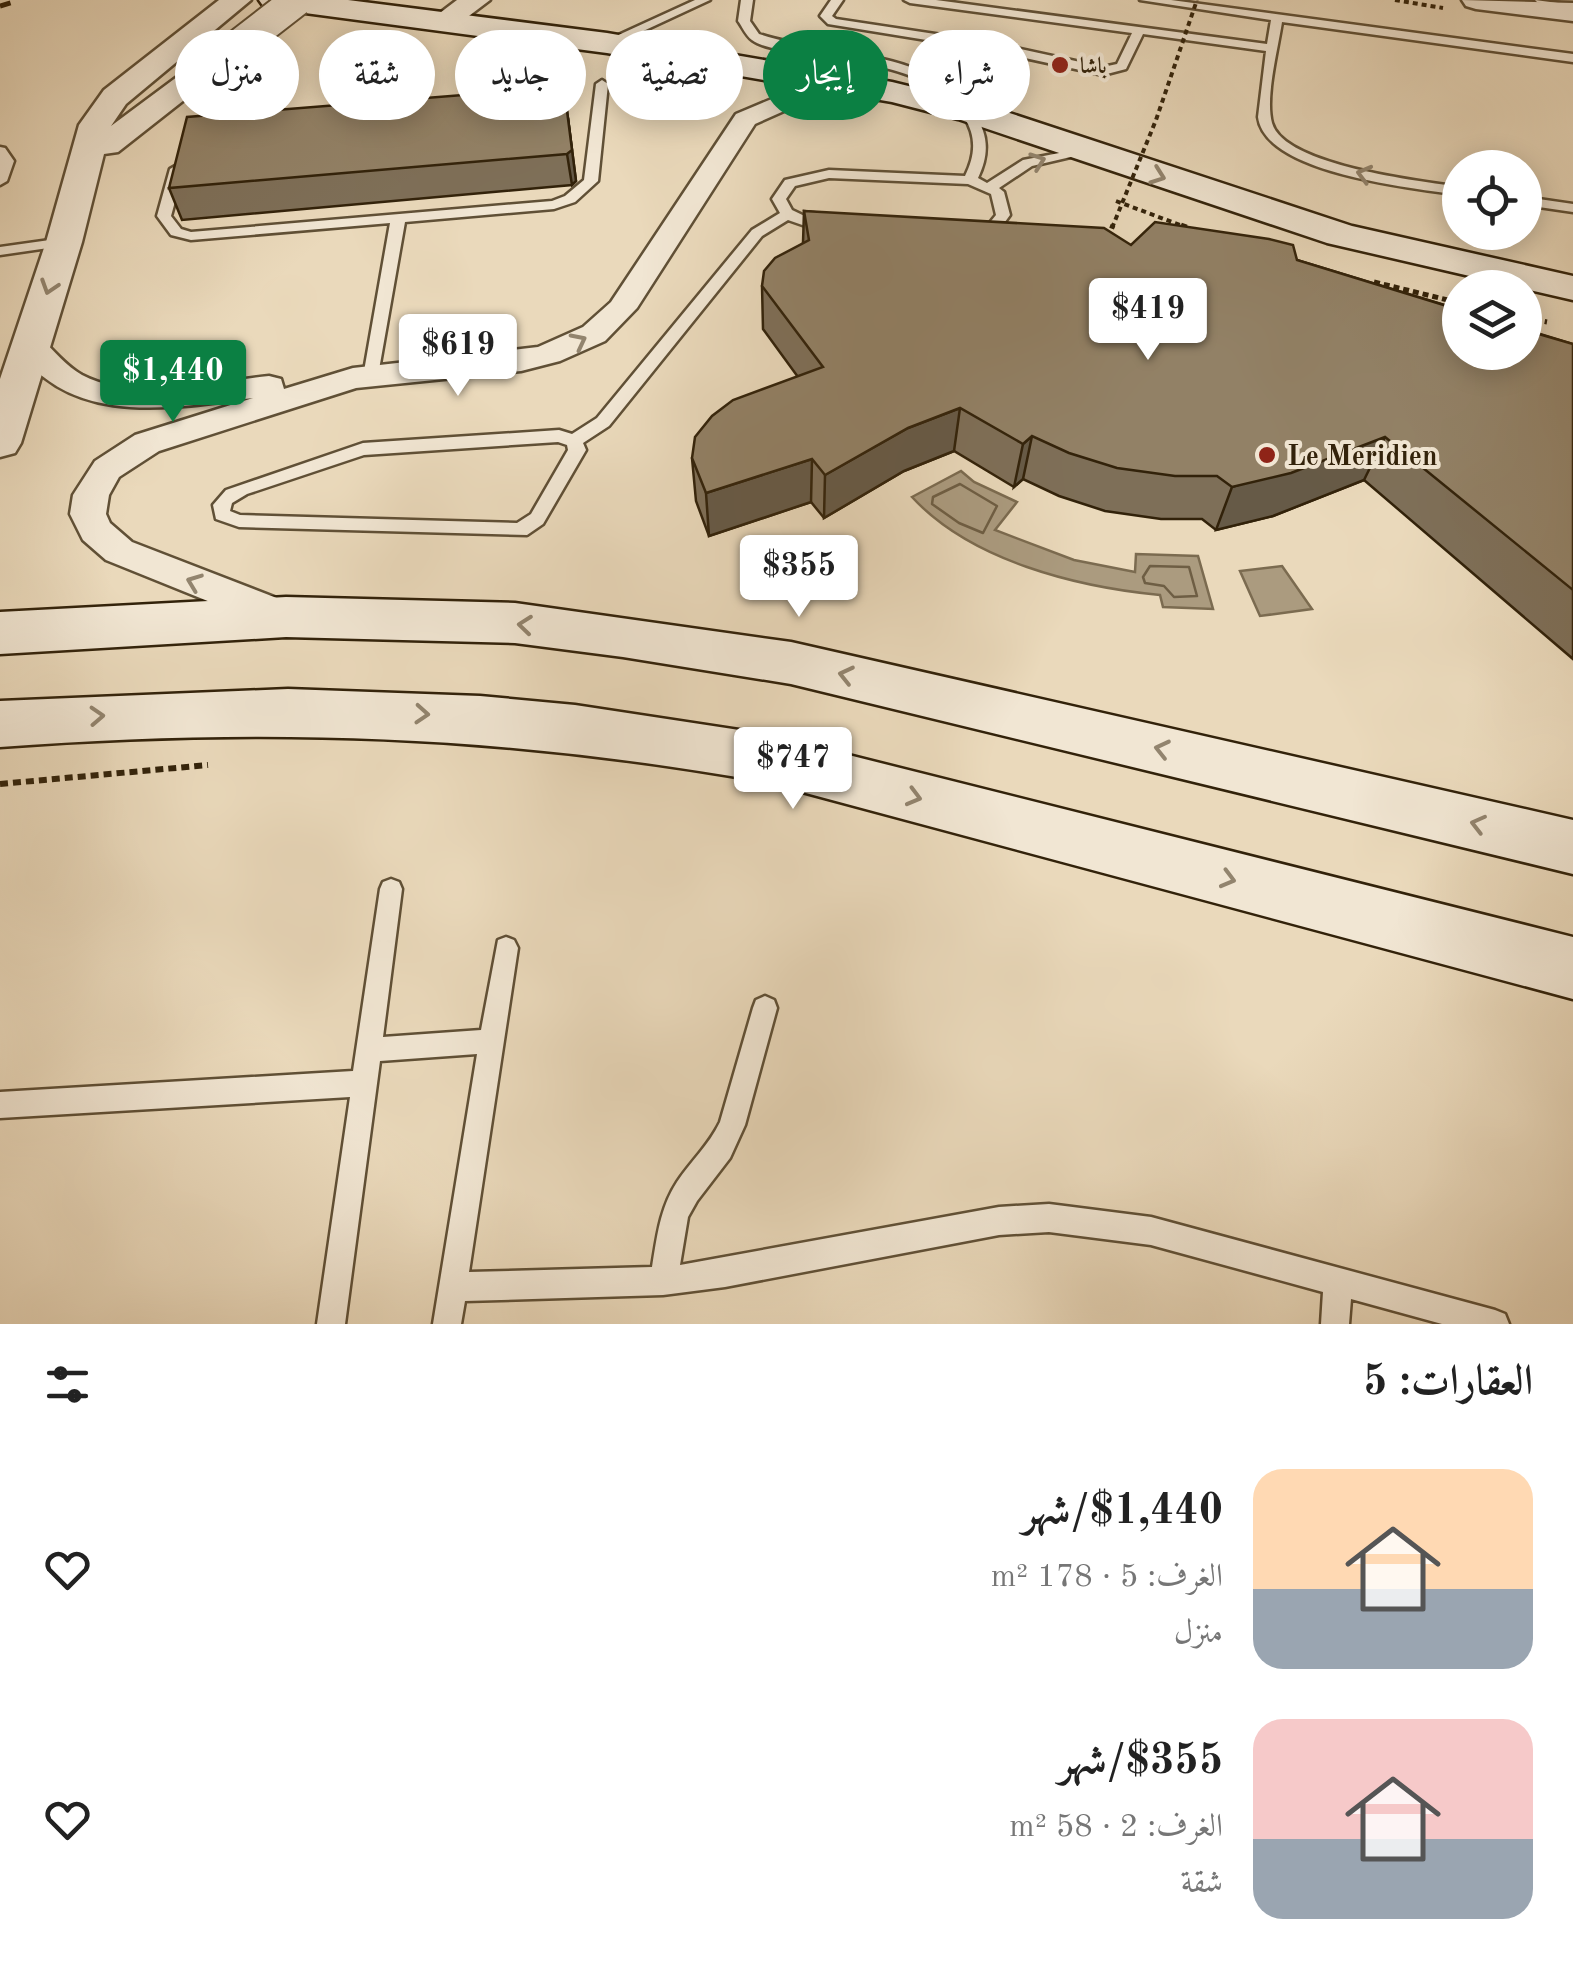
<!DOCTYPE html>
<html lang="ar">
<head>
<meta charset="utf-8">
<style>
	:root { --surface:#fff; --page:#f6f6f6; --text:#222; --muted:#767676; --accent:#0b8043 }
	body { margin:0; font-family:"Old Standard TT",Amiri,serif; background:var(--page); color:var(--text); direction:rtl; height:100vh; display:flex; flex-direction:column; font-size:38px; white-space:nowrap }
	* { box-sizing:border-box; margin:0 }
	p { font-size:32px; color:var(--muted) }
	.icon { flex:none; width:55px; height:55px; fill:none; stroke:currentColor; stroke-width:2; stroke-linecap:round; stroke-linejoin:round }
	.map { position:relative; height:1324px; overflow:hidden; direction:ltr }
	.details { display:flex; flex-direction:column; background:var(--surface); flex:1 }
	.details>* { flex:none }
	.top-card { position:absolute; left:30px; top:30px; width:1000px; height:90px; direction:rtl; display:flex; gap:20px }
	.fabs { position:absolute; left:1442px; top:150px; display:grid; gap:20px }
	.fabs a { display:grid; place-items:center; width:100px; height:100px; border-radius:50%; background:var(--surface); box-shadow:0 5px 25px #0003; font-size:50px }
	.price { position:absolute; translate:-50% -85px; padding:0 22px; border-radius:10px; background:#fff; color:#222; font-size:32px; line-height:65px; filter:drop-shadow(0 2px 5px #0008) }
	.price::after { content:''; position:absolute; left:50%; top:60px; width:30px; height:22px; margin-left:-15px; background:inherit; clip-path:polygon(0 0,100% 0,50% 100%) }
	.price.on { background:var(--accent); color:#fff }
	ul { padding:0; list-style:none }
	li { display:flex; align-items:center; gap:30px; height:250px; padding:0 40px }
	li span { display:grid; place-items:center; flex:none; width:280px; height:200px; border-radius:30px; color:#555 }
	li>.icon { margin-inline-start:auto }
	span .icon { width:120px; height:120px; fill:#fffc; stroke-width:1 }
	li b { font-size:42px }
	h2 { display:flex; justify-content:space-between; align-items:center; height:120px; padding:0 40px; font-size:42px }
	.tag { padding:0 35px; border-radius:45px; background:var(--surface); box-shadow:0 5px 25px #0003; font-size:35px; line-height:90px }
	.tag.on { background:var(--accent); color:#fff }
	.map>svg:first-child { display:block }
	.water { fill:#ab9b7f; stroke:#7b6b50; stroke-width:2.5 }
	.lines { fill:none; stroke-linecap:round; stroke-linejoin:round }
	.shore { stroke:#6e5e44; stroke-width:2.5 }
	.service-casing { stroke:#605036; stroke-width:5 }
	.minor-casing { stroke:#605036; stroke-width:5 }
	.tertiary-casing { stroke:#605036; stroke-width:5 }
	.secondary-casing { stroke:#32220a; stroke-width:5 }
	.path-far2 { stroke:#32220a; stroke-width:4; stroke-dasharray:5 4; stroke-linecap:butt }
	.path-far1 { stroke:#32220a; stroke-width:5; stroke-dasharray:6 4; stroke-linecap:butt }
	.path { stroke:#32220a; stroke-width:6; stroke-dasharray:8 5; stroke-linecap:butt }
	.service { fill:#f1e6d3; fill-rule:evenodd }
	.minor { fill:#f1e6d3; fill-rule:evenodd }
	.tertiary { fill:#f1e6d3; fill-rule:evenodd }
	.secondary { fill:#f1e6d3; fill-rule:evenodd }
	.rail { stroke:#32220a; stroke-width:5; stroke-dasharray:11 11; stroke-linecap:butt }
	.tertiary-bridge-casing { stroke:#605036; stroke-width:35; stroke-linecap:butt }
	.path-bridge-far1 { stroke:#32220a; stroke-width:4; stroke-dasharray:5 4; stroke-linecap:butt }
	.path-bridge { stroke:#32220a; stroke-width:5; stroke-dasharray:6 4; stroke-linecap:butt }
	.tertiary-bridge { stroke:#f1e6d3; stroke-width:31 }
	.wall { fill:#7e6f58; stroke:#32220a; stroke-width:2.5 }
	.shaded-wall { fill:#665a47; stroke:#32220a; stroke-width:2.5 }
	.building { fill:#928166; stroke:#32220a; stroke-width:2.5 }
	.oneway { stroke:#92846e }
	.poi-dot { fill:#8f2418; stroke:#f1e6d3; stroke-width:4 }
	.labels { text-anchor:middle; stroke-width:8; stroke-linejoin:round; paint-order:stroke }
	.far-poi-label { font-size:22px; font-weight:bold; fill:#32220a; stroke:#f1e6d3; text-anchor:start }
	.poi-label { font-size:28px; font-weight:bold; fill:#32220a; stroke:#f1e6d3; text-anchor:start }
</style>
</head>
<body>
<div class="map">
<svg width="1573" height="1324" viewBox="0 0 1573 1324">
	<rect width="100%" height="100%" fill="#ead9bb"/>
	<filter id="stains"><feTurbulence type="fractalNoise" baseFrequency=".002" numOctaves="4"/><feColorMatrix values="0 0 0 0 .2 0 0 0 0 .09 0 0 0 0 .02 0 0 0 .5 -.17"/></filter>
	<radialGradient id="worn" r=".72"><stop offset=".6" stop-color="#630" stop-opacity="0"/><stop offset="1" stop-color="#630" stop-opacity=".3"/></radialGradient>
	<path class="water" d="M961,471L974,482L1017,502L995,530L1074,560L1135,572L1136,554L1198,556L1213,609L1163,607L1160,595C1077,587 971,561 912,497Z
		M1282,566L1312,609L1260,616L1240,571Z"/>
	<g class="lines">
		<path class="shore" d="M960,484L997,506L983,533L959,523L932,504L933,497Z
			M1150,566L1189,567L1197,596L1174,597L1164,586L1145,583L1143,577Z"/>
		<g class="service-casing">
			<path id="service" d="M695,0H710L611,46L601,43Z
				M741,0H753L750,21L759,34C827,57 930,47 974,113C989,135 989,155 978,178L987,183L1023,160L1085,148L1092,152L1032,166L999,188L1004,192L1010,215L997,233L967,238L811,228L788,220L762,236L609,426L583,443L586,450L543,524L527,535L239,527L216,519L213,505L226,490L363,443L559,430L572,434L597,418L752,230L780,213L772,199L785,180L829,170L965,176C975,156 977,137 964,117C930,63 852,64 796,52C783,50 763,48 752,40C746,36 742,26 738,21ZM829,178L968,184L991,194L996,215L987,226L967,230L813,220L792,210L786,199L795,186ZM558,442L567,445L568,450L531,514L517,523L240,515L230,511L232,503L247,494L364,455Z
				M831,0H843L832,16L836,19L988,42L1103,67L1117,64L1132,33L910,3L904,0H936L1267,44L1271,20L1140,0H1171L1573,54V62L1282,22C1278,49 1265,97 1272,123C1284,166 1421,181 1460,187V195C1414,188 1265,174 1258,117L1266,51L1143,34L1126,69L1103,75L988,50L828,24L820,16Z
				M1535,0L1573,5V11L1537,2Z
				M602,80L608,84L598,181L575,202L554,209L405,222L377,381L371,382L363,377L390,223L191,240L171,235L157,216L170,169L177,165L184,169L171,216L181,229L191,232L552,201L565,196L584,180L596,84Z
				M0,147L5,148L14,161L7,181L0,185Z
				M1525,197L1573,204V212L1525,205Z
				M64,238L71,242L69,245L0,255V247Z
				M391,879L399,882L402,889L383,1037L481,1030L498,940L506,937L514,940L518,948L469,1272L652,1267C657,1237 660,1208 677,1182C691,1161 709,1145 720,1122L753,1008L756,1000L765,996L774,1000L777,1008L745,1125L730,1158L697,1201L688,1217L680,1265L999,1207L1049,1204L1151,1217L1495,1310L1505,1314L1509,1324H1442L1351,1299L1349,1324H1321L1323,1292L1151,1245L1049,1232L999,1235L725,1287L663,1295L465,1301L461,1324H433L477,1054L380,1061L345,1324H317L350,1097L0,1118V1092L353,1071L380,889L383,882Z"/>
		</g>
		<g class="minor-casing">
			<path id="minor" d="M892,84L901,87L905,92L901,97L784,111L755,124L637,308L605,341L560,361L521,371L356,388L159,451L119,477L109,495L106,514L110,523L132,542L300,607L305,617L300,627L286,632L272,627L106,560L83,540L70,514L73,495L95,461L135,435L253,398C169,408 70,428 14,345L19,338H41C54,351 66,366 82,375C136,403 212,382 269,376L281,379L284,389L353,368L538,347L583,327L611,302L736,114L779,96Z"/>
		</g>
		<g class="tertiary-casing">
			<path id="tertiary" d="M219,0H251L126,104L111,126L228,39H250L254,45L118,152L104,154L82,242L21,443L15,453L0,457V379L46,242L79,125L104,90Z
				M457,0H490L453,28H433L428,22Z
				M1462,0L1573,3V21L1476,9L1466,6Z"/>
		</g>
		<g class="secondary-casing">
			<path id="secondary" d="M259,0H348L607,33L892,82L982,104L1352,226L1573,276V300L1327,243L958,119L892,102L607,53L275,9L264,7Z
				M286,597L515,603L791,642L1573,820V874L791,684L623,657L515,643L286,637L0,654V612Z
				M288,689L480,696L575,705L765,734L1573,937V999L765,782C504,735 264,727 0,747V701Z"/>
		</g>
		<path class="path-far2" d="M1395,0L1443,8
			M1116,201L1188,228"/>
		<path class="path-far1" d="M1181,225L1189,228
			M1374,282L1460,303
			M1525,318L1547,322"/>
		<path class="path" d="M0,784L208,765"/>
		<use href="#service" class="service"/>
		<use href="#minor" class="minor"/>
		<use href="#tertiary" class="tertiary"/>
		<use href="#secondary" class="secondary"/>
		<path class="rail" d="M0,6L20,0"/>
		<g class="tertiary-bridge-casing">
			<path id="tertiary-bridge" d="M239,45L297,0"/>
		</g>
		<path class="path-bridge-far1" d="M1112,228L1156,120L1197,0"/>
		<path class="path-bridge" d="M1108,238L1113,225"/>
		<use href="#tertiary-bridge" class="tertiary-bridge"/>
	</g>
	<path class="wall" d="M564,87L576,181L572,185L182,220L169,188Z
		M804,211L1131,245L1297,260L1573,344V659L1364,480L1273,516L1216,530L1202,519H1161L1105,511L1059,496L1023,479L1014,487L954,451L904,471L824,518L811,502L709,536L696,501L692,458L798,377L763,329L762,286L803,243Z"/>
	<path class="shaded-wall" d="M568,118L576,181L572,185L567,154Z
		M960,408L954,451L904,471L824,518L825,475L908,428Z
		M1032,436L1023,479L1014,487L1023,444Z
		M1385,437L1364,480L1273,516L1216,530L1232,487Z
		M812,459L811,502L709,536L706,493Z"/>
	<path class="building" d="M564,87L572,150L567,154L169,188L187,117Z
		M804,211L1104,228L1131,245L1155,222L1269,239L1293,245L1297,260L1460,310V352H1525V330L1573,344V590L1385,437L1291,473L1232,487L1217,476H1175L1117,468L1069,453L1032,436L1023,444L960,408L908,428L825,475L812,459L706,493L692,458L695,437L712,416L733,400L823,367L762,286L764,271L775,258L809,240Z"/>
	<defs><path id="oneway-chevron" d="M-2-3.5L2.5 0L-2 3.5" fill="none" stroke-width="1.6" stroke-linecap="round" stroke-linejoin="round" transform="scale(2.5)"/></defs>
	<g class="oneway">
		<use href="#oneway-chevron" transform="translate(1038 161) rotate(-20)"/>
		<use href="#oneway-chevron" transform="translate(1364 174) rotate(-165)"/>
		<use href="#oneway-chevron" transform="translate(1158 176) rotate(20)"/>
		<use href="#oneway-chevron" transform="translate(49 287) rotate(108)"/>
		<use href="#oneway-chevron" transform="translate(579 341) rotate(-27)"/>
		<use href="#oneway-chevron" transform="translate(194 582) rotate(-159)"/>
		<use href="#oneway-chevron" transform="translate(525 625) rotate(-174)"/>
		<use href="#oneway-chevron" transform="translate(846 675) rotate(-167)"/>
		<use href="#oneway-chevron" transform="translate(422 714) rotate(4)"/>
		<use href="#oneway-chevron" transform="translate(97 716) rotate(-3)"/>
		<use href="#oneway-chevron" transform="translate(1162 749) rotate(-167)"/>
		<use href="#oneway-chevron" transform="translate(914 797) rotate(15)"/>
		<use href="#oneway-chevron" transform="translate(1478 824) rotate(-166)"/>
		<use href="#oneway-chevron" transform="translate(1228 879) rotate(15)"/>
	</g>
	<g class="poi-dot">
		<circle cx="1060" cy="65" r="10"/>
		<circle cx="1267" cy="455" r="10"/>
	</g>
	<g class="labels">
		<g class="far-poi-label">
			<text x="1080" y="73">باشا</text>
		</g>
		<g class="poi-label">
			<text x="1287" y="465">Le Meridien</text>
		</g>
	</g>
	<rect width="100%" height="100%" filter="url(#stains)"/>
	<rect width="100%" height="100%" fill="url(#worn)"/>
</svg>
<div class="fabs">
<a><svg class="icon" aria-label="locate" viewBox="0 0 24 24"><circle cx="12" cy="12" r="6"/><path d="M12 2v4M12 18v4M2 12h4M18 12h4"/></svg></a>
<a><svg class="icon" aria-label="layers" viewBox="0 0 24 24"><path d="M12 4l9 5-9 5-9-5zM3 14l9 5 9-5"/></svg></a>
</div>
<b class="price" style="left:1148px;top:363px">$419</b>
<b class="price" style="left:458px;top:399px">$619</b>
<b class="price on" style="left:173px;top:425px">$1,440</b>
<b class="price" style="left:799px;top:620px">$355</b>
<b class="price" style="left:793px;top:812px">$747</b>
<div class="top-card">
<a class="tag">شراء</a>
<a class="tag on">إيجار</a>
<a class="tag">تصفية</a>
<a class="tag">جديد</a>
<a class="tag">شقة</a>
<a class="tag">منزل</a>
</div>
</div>
<section class="details">
<h2>العقارات: 5<svg class="icon" aria-label="filters" viewBox="0 0 24 24"><path d="M4 7h16M4 17h16"/><circle cx="9" cy="7" r="2"/><circle cx="15" cy="17" r="2"/></svg></h2>
<ul>
<li><span style="background:linear-gradient(#ffd9b3 60%,#9aa5b1 0)"><svg class="icon" aria-label="home" viewBox="0 0 24 24"><path d="M3 11l9-7 9 7M6 9v11h12V9"/></svg></span><div><b>$1,440/شهر</b><p>الغرف: 5 · 178 m²</p><p>منزل</p></div><svg class="icon" aria-label="heart" viewBox="0 0 24 24"><path d="M12 20l-8-8c-3-5 5-10 8-4 3-6 11-1 8 4z"/></svg></li>
<li><span style="background:linear-gradient(#f6c9c9 60%,#9aa5b1 0)"><svg class="icon" aria-label="home" viewBox="0 0 24 24"><path d="M3 11l9-7 9 7M6 9v11h12V9"/></svg></span><div><b>$355/شهر</b><p>الغرف: 2 · 58 m²</p><p>شقة</p></div><svg class="icon" aria-label="heart" viewBox="0 0 24 24"><path d="M12 20l-8-8c-3-5 5-10 8-4 3-6 11-1 8 4z"/></svg></li>
</ul>
</section>
</body>
</html>
